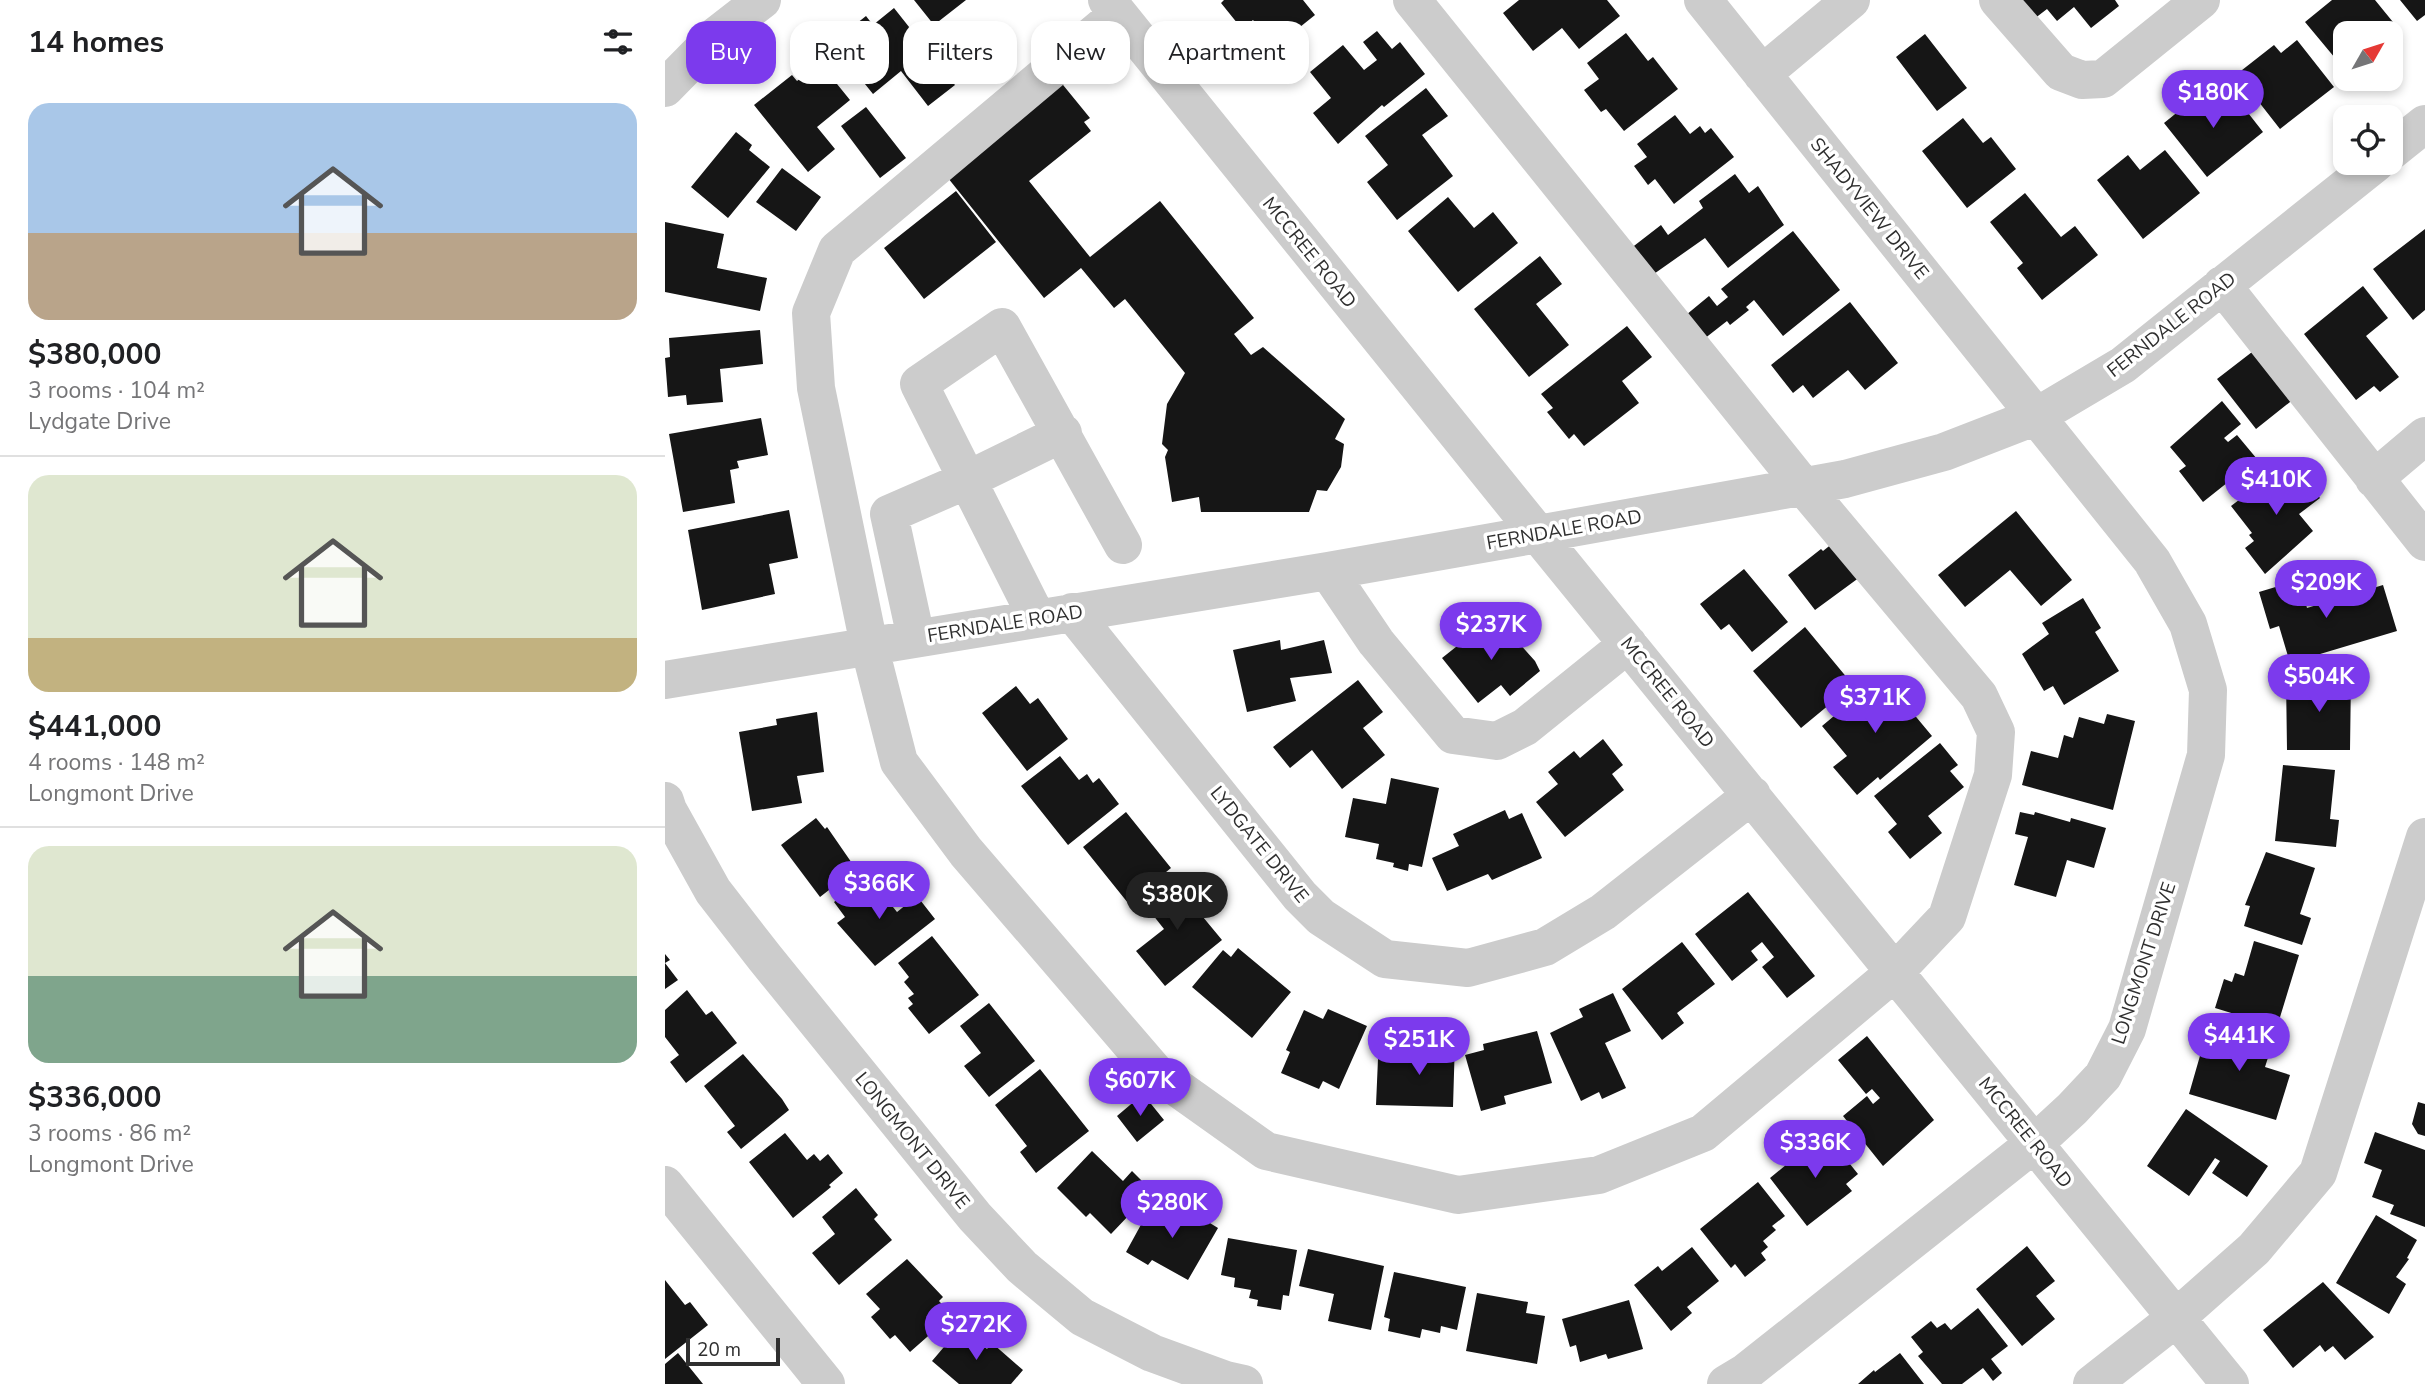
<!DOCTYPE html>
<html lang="en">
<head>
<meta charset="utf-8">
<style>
	:root { --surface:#fff; --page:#f6f6f6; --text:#202124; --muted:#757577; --line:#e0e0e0; --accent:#7c3aed }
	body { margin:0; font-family:"Nunito Sans",sans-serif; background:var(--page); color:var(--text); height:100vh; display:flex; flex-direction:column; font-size:26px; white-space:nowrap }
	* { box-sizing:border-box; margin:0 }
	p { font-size:23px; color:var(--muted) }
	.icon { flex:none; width:38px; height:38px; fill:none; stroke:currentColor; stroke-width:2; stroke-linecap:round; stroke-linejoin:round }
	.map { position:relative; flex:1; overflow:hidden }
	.sheet { display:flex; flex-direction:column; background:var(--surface); width:665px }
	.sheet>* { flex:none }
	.hud { position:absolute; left:21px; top:21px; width:665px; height:63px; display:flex; gap:14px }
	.needle { width:46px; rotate:51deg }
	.tools { position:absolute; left:1668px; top:21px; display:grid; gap:14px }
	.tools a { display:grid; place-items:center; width:70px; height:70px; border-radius:14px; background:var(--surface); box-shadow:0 4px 10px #0003; font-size:35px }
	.scale { position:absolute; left:21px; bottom:18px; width:94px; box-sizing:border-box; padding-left:7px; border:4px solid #2f2f2f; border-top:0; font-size:19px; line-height:24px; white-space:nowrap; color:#2f2f2f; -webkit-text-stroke:5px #fff; paint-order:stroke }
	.price { position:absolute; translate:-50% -60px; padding:0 16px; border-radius:24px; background:var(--accent); color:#fff; font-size:23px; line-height:46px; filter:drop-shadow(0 2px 4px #0008) }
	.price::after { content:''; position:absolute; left:50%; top:42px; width:21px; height:16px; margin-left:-10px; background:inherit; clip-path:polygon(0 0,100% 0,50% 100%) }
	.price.current { background:#222; color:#fff }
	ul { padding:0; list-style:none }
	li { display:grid; align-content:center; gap:14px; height:371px; padding:0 28px }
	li+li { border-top:2px solid var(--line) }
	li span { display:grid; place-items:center; height:217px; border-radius:21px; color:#555 }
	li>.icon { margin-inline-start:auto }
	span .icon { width:126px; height:126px; fill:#fffc; stroke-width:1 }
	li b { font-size:30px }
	h2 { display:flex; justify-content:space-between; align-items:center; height:84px; padding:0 28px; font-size:30px }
	.pill { padding:0 24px; border-radius:21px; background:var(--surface); box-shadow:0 4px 10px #0003; font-size:24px; line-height:63px }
	.pill.current { background:var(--accent); color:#fff }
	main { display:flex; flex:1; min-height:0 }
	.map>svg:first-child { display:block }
	.building { fill:#161616 }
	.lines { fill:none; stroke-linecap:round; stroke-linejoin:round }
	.minor { stroke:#ccc; stroke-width:38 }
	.labels { text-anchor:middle; stroke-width:7; stroke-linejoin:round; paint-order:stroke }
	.street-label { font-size:19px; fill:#2f2f2f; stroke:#fff }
</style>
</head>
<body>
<main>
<section class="sheet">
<h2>14 homes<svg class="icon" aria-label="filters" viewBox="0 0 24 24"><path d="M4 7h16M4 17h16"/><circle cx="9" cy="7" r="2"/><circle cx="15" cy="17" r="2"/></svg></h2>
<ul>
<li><span style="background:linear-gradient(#a9c7e8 60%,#b9a48a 0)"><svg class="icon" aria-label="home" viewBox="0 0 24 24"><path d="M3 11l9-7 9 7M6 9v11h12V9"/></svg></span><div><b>$380,000</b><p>3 rooms · 104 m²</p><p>Lydgate Drive</p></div></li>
<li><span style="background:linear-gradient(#dfe7d0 75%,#c2b280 0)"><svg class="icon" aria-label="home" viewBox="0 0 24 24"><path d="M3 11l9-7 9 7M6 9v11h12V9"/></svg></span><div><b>$441,000</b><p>4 rooms · 148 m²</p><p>Longmont Drive</p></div></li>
<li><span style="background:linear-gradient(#dfe7d0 60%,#7fa58c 0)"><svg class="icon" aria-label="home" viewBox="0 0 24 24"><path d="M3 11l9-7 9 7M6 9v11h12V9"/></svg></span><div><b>$336,000</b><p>3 rooms · 86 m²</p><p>Longmont Drive</p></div></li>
</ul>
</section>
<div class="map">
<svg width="1760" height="1384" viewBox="0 0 1760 1384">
	<rect width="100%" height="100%" fill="#fff"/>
	<path class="building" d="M249,0H301L269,25Z
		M559,0H638L650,15L610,47L588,20L577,29L556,3Z
		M854,0H942L955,16L914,49L897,28L868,51L838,13Z
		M1354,0H1450L1454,6L1426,28L1409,7L1392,21L1382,9L1369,19Z
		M1667,0H1710L1732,27L1725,33H1680V70L1640,22Z
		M1735,0H1760V15L1752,21Z
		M229,8L290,85L263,106L236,71L208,94L167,43L201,16L208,25Z
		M712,31L727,49L735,42L760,74L719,107L717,105L673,144L648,113L666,98L645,72L678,45L699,70L712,60L698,42Z
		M961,33L983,61L988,57L1013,89L959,131L941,109L936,112L919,90L934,79L922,63Z
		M1260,34L1302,88L1272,111L1231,57Z
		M1632,40L1669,87L1615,129L1572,74L1609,45L1616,53Z
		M155,63L185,100L152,127L170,149L143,172L89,105L127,75L132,81Z
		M394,80L425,118L419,122L426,131L364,181L425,257L495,201L589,318L569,334L586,355L598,347L680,419L670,439L679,444L676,467L662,491L652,490L644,512H536L534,497L507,502L500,457L503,450L497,444L502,404L520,373L460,299L449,308L416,268L379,298L279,173Z
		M761,88L783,116L757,135L788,176L732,220L702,182L723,165L700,136Z
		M1551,90L1561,102L1569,95L1598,132L1542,177L1499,123L1535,94L1539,100Z
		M201,107L241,158L215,178L176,126Z
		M1010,115L1025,134L1035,126L1040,133L1046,128L1069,157L1009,204L990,179L983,185L969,166L982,157L972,144Z
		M1298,118L1318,143L1326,137L1351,169L1302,208L1257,151Z
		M71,132L87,145L84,150L105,167L63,218L26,187Z
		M1500,150L1535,193L1478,239L1432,180L1463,155L1475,170Z
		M117,168L156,197L131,231L91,202Z
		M1070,174L1084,193L1093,186L1119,225L1063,268L1040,238L986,276L965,249L996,225L1003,235L1038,208L1034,201Z
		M291,191L331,242L259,299L219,248Z
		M1360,193L1396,237L1410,226L1433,255L1377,300L1352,268L1358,263L1325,222Z
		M783,197L809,228L828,212L853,243L793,292L743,231Z
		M0,222L59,234L52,268L102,278L95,311L0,292Z
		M1760,229V310L1748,320L1708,269Z
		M1128,231L1175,290L1118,336L1089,300L1081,307L1084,310L1065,325L1062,321L1039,339L1021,315L1044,296L1052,306L1063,297L1056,289Z
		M875,256L897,284L871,304L904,345L864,377L809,309Z
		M1698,286L1723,318L1701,336L1734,377L1715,392L1709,386L1691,400L1639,334Z
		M1185,302L1233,363L1200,390L1183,370L1148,398L1138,385L1128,393L1106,365Z
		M962,326L987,357L957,381L974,403L919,446L909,434L904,439L882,412L888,408L876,394Z
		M95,330L98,364L55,369L58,402L22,405L21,395L3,397L0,358L5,357L4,338Z
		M1587,352L1630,398L1591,429L1552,379Z
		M1557,401L1576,424L1559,438L1563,442L1572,435L1592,459L1538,502L1514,471L1521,466L1505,447Z
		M96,418L103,455L72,461L74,468L65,470L70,503L18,512L4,434Z
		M1620,465L1634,482L1639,478L1655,498L1634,514L1648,531L1600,574L1580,548L1589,541L1584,535L1587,533L1566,506Z
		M124,510L133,558L104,564L110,594L37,610L23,530Z
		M1351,511L1407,580L1376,606L1345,570L1300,607L1273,575Z
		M1168,543L1195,577L1150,610L1123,575L1156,549L1158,551Z
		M1079,569L1123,622L1087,652L1064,624L1056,630L1035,604Z
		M1634,580L1642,608L1718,585L1732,631L1625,663L1614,626L1605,629L1594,592Z
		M1418,598L1436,628L1430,632L1454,671L1399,705L1388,686L1379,691L1357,654L1384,634L1377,623Z
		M830,616L870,661L875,671L845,696L836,685L813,703L777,658Z
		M1140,627L1188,685L1136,728L1088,671Z
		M615,640L616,650L659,640L667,673L625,678L631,701L582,712L568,650Z
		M1217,676L1267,736L1215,780L1213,777L1192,795L1168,767L1182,756L1157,726Z
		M1686,677L1685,750H1622L1621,678Z
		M693,680L718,712L698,728L720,755L677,789L647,750L625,768L608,747Z
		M351,686L365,704L373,698L403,739L362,771L317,713Z
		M152,712L159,772L132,776L137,803L87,811L74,732L112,725L111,719Z
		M1442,714L1470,721L1448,810L1357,785L1366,751L1393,758L1399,735L1408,738L1414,717L1439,724Z
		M938,739L958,765L947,774L959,790L900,837L871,802L893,784L883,772L909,751L915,758Z
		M1275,743L1293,765L1285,771L1299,787L1263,816L1277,833L1245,859L1223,832L1232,824L1209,796Z
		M395,756L414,780L422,774L428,783L434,778L454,804L403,845L356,786Z
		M1618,765L1670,770L1665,819L1674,820L1671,847L1610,841Z
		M726,778L774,788L757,867L744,864L743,871L728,867L729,863L711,859L714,844L680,837L688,798L721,804Z
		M840,810L844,819L857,813L877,858L827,880L823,874L782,891L767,858L794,846L788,834Z
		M461,812L506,868L463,903L418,847Z
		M1355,812L1369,815L1370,812L1405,822L1406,818L1441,828L1429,868L1402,860L1391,897L1349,885L1363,837L1350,834Z
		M151,818L160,829L162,827L191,869L155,897L116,845Z
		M1601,852L1650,868L1635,914L1646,918L1637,945L1579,926L1585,906L1580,905Z
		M203,876L232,912L252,896L270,919L210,966L172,923L180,917L169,902Z
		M510,880L514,885L520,880L541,906L533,911L557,940L500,986L471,951L499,929L480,905Z
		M1083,892L1150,976L1122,998L1097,967L1109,957L1097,942L1086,951L1093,960L1067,981L1030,934Z
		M267,936L314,995L264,1034L243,1008L248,1004L243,998L249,994L239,982L244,977L233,963Z
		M1589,941L1634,955L1612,1027L1550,1008L1559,979L1567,982L1570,973L1579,976Z
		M1017,942L1050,984L1012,1013L1019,1023L997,1040L957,989Z
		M573,948L626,992L587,1038L527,987L558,950L566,957Z
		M0,954L5,960L0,963L13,980L0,989Z
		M22,990L41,1015L47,1011L72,1043L21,1083L5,1062L14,1055L0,1037V1010Z
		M948,993L966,1031L940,1043L961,1088L937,1099L934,1092L916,1101L885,1033L918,1017L914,1009Z
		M324,1003L370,1061L324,1097L299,1066L316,1053L295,1026Z
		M663,1009L702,1026L674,1089L658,1081L654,1089L616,1073L625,1052L621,1050L639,1010L658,1019Z
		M1545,1021L1608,1042L1600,1067L1625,1075L1611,1120L1524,1094Z
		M872,1031L887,1083L839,1096L841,1104L816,1111L800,1055L819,1050L818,1044Z
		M1202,1036L1269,1120L1218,1166L1178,1116L1202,1096L1208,1104L1215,1098L1207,1089L1201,1094L1173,1060Z
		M758,1039L790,1040L788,1107L711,1105L713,1059L748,1060V1050H758Z
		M78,1054L117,1099L124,1110L76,1149L62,1132L70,1126L39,1086Z
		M375,1069L424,1131L371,1173L355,1152L362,1146L330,1105Z
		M478,1094L499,1120L472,1142L452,1116Z
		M1753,1102L1760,1104V1136L1753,1134L1747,1124Z
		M1521,1109L1603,1166L1582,1197L1547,1173L1555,1161L1550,1158L1524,1196L1482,1166Z
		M1710,1132L1760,1150V1227L1725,1214L1729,1205L1707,1197L1717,1170L1699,1163Z
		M120,1133L142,1160L149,1154L155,1161L163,1154L178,1173L164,1185L166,1187L128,1218L84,1162Z
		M1160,1133L1193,1174L1181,1184L1187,1191L1142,1226L1105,1178Z
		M427,1151L458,1181L467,1171L487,1191L446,1234L425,1213L421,1217L392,1188Z
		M1093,1182L1120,1216L1107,1226L1111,1230L1098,1241L1103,1247L1096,1253L1101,1260L1080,1277L1070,1264L1066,1268L1035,1229Z
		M191,1188L213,1215L209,1219L227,1240L174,1285L147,1253L170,1234L157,1217Z
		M489,1201L523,1220L527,1212L553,1228L523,1280L487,1260L483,1265L461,1252Z
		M1711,1215L1752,1240L1742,1258L1744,1259L1731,1277L1741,1284L1724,1314L1671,1283Z
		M563,1238L632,1250L624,1296L618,1295L616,1310L592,1306L593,1300L584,1298L586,1290L569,1287L570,1278L556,1275Z
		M1362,1246L1390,1281L1371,1296L1390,1319L1357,1346L1311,1289Z
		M1027,1247L1054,1281L1022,1307L1027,1313L1006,1331L969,1285L993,1266L997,1271Z
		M643,1249L719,1266L706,1330L663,1321L669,1294L634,1286Z
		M242,1259L278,1297L274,1301L287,1315L245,1352L230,1335L225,1339L206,1317L215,1309L201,1294Z
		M729,1272L801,1287L792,1330L776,1326L775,1333L757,1329L755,1338L723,1331L725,1319L719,1317Z
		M0,1280L20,1305L25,1302L43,1325L0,1359Z
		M1658,1282L1709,1337L1680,1360L1668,1346L1660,1352L1655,1345L1628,1368L1598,1330Z
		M812,1293L863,1302L861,1313L880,1316L872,1364L801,1351Z
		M964,1300L978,1349L943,1359L941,1354L915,1362L911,1345L905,1347L897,1319Z
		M1313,1308L1343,1346L1326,1359L1337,1373L1328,1381L1318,1368L1297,1384H1277L1253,1356L1258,1352L1246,1337L1266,1321L1272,1328L1280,1323L1286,1330Z
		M296,1327L322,1349L327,1343L358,1370L346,1384H294L267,1361Z
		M13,1353L38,1384H0V1364Z
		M1235,1353L1259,1384H1193L1209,1370L1210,1372Z"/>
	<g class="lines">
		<path class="minor" d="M442,0L873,534L1565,1384
			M1038,0L1487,561L1523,624L1543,690L1541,755L1462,1029L1438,1076L1407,1109L1370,1143L1081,1372L1061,1384
			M1333,0L1396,72L1417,80L1438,79L1536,0
			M453,14L172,250L146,313L151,388L204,645L234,762L301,852L490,1072L601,1151L793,1195L934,1175L1038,1133L1230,972L1282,917L1328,775L1331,732L1314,696L1138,486L747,0
			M1097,74L1186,0
			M0,88L52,35L97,0
			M1726,151L1760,124
			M1557,285L1760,542
			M1709,479L1760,436
			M663,571L711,642L788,735L832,741L860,727L963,644
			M407,612L635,896L656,917L720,959L803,968L880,947L938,912L1087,795
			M372,618L254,384L337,327L458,545
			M251,638L224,514L302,480L398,433
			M0,680L663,571L873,534L1180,479L1279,452L1372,416L1458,365L1711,163
			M0,801L3,810L48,891L100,958L310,1217L357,1267L417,1317L487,1353L561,1380L579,1384
			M0,1185L161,1384
			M1427,1384L1511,1318L1589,1249L1653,1173L1760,837"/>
	</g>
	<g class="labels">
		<g class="street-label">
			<text transform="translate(1205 208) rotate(51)" y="7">SHADYVIEW DRIVE</text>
			<text transform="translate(645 252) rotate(51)" y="7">MCCREE ROAD</text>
			<text transform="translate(1506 324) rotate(-38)" y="7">FERNDALE ROAD</text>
			<text transform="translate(899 529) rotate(-10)" y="7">FERNDALE ROAD</text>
			<text transform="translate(340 623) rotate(-9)" y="7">FERNDALE ROAD</text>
			<text transform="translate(1003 692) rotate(51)" y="7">MCCREE ROAD</text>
			<text transform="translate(595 844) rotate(51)" y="7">LYDGATE DRIVE</text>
			<text transform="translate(1478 963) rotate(-72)" y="7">LONGMONT DRIVE</text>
			<text transform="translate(1361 1132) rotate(51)" y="7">MCCREE ROAD</text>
			<text transform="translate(248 1140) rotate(51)" y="7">LONGMONT DRIVE</text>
		</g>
	</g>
</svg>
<div class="tools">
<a><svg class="needle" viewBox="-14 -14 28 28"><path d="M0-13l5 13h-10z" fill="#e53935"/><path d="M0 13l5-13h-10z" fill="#757577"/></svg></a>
<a><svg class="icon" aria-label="locate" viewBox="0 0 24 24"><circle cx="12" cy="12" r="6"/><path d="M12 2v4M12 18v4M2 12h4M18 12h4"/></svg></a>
</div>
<div class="scale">20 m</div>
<b class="price" style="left:1548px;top:130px">$180K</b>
<b class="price" style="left:1611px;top:517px">$410K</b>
<b class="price" style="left:1661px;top:620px">$209K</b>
<b class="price" style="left:826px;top:662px">$237K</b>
<b class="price" style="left:1654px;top:714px">$504K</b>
<b class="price" style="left:1210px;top:735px">$371K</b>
<b class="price" style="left:214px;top:921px">$366K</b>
<b class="price current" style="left:512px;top:932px">$380K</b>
<b class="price" style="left:1574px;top:1073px">$441K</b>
<b class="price" style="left:754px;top:1077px">$251K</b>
<b class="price" style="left:475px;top:1118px">$607K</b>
<b class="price" style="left:1150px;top:1180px">$336K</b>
<b class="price" style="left:507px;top:1240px">$280K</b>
<b class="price" style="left:311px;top:1362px">$272K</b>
<div class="hud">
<a class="pill current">Buy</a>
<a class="pill">Rent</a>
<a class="pill">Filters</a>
<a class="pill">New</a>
<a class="pill">Apartment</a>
</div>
</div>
</main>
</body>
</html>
